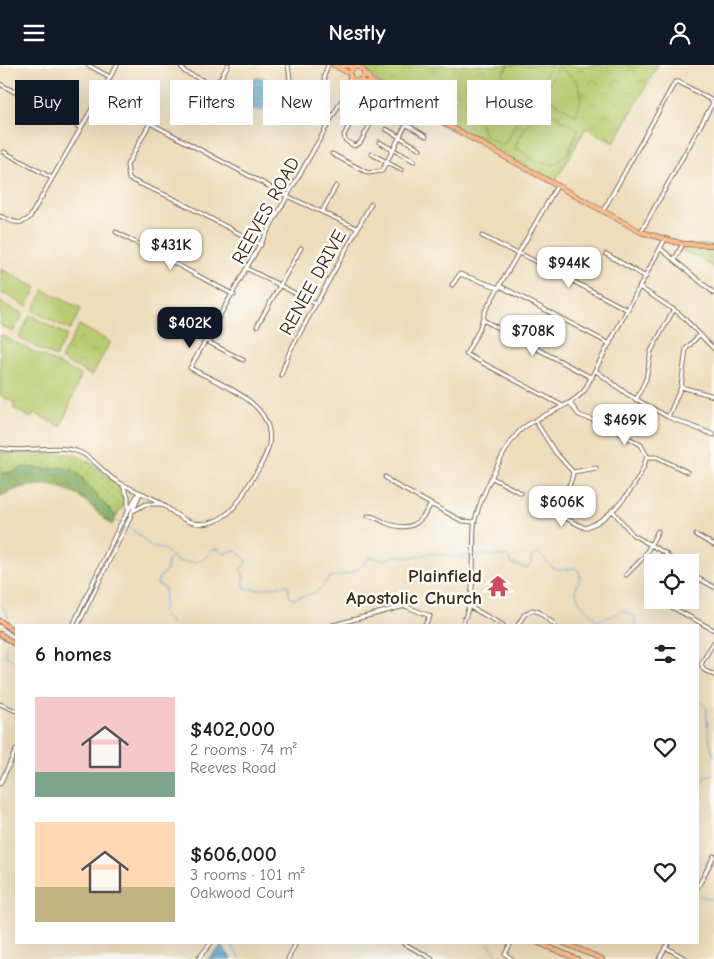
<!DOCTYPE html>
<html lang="en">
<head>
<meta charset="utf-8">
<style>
	:root { --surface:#fff; --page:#f6f6f6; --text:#202124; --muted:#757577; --accent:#111827 }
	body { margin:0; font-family:"Comic Neue",sans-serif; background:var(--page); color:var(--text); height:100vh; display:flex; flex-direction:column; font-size:19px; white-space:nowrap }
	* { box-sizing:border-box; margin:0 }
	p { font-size:16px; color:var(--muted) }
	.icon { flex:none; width:28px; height:28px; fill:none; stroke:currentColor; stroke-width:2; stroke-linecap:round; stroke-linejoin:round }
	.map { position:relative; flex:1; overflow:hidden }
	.drawer { position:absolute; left:15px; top:559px; width:684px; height:320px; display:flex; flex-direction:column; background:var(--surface); border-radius:0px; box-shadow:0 5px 20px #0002 }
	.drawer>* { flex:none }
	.hud { position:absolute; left:15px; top:15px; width:685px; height:45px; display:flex; gap:10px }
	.buttons { position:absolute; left:644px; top:489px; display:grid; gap:10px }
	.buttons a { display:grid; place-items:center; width:55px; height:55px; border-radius:0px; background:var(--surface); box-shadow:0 5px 20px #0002; font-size:25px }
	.price { position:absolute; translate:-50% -42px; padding:0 11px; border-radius:10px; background:#fff; color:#222; font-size:16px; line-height:32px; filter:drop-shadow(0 1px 2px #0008) }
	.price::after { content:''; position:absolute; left:50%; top:30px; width:15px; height:11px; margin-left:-8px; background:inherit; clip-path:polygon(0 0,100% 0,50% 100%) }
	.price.on { background:var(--accent); color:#fff }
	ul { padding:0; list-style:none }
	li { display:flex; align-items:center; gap:15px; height:125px; padding:0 20px }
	li span { display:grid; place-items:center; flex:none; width:140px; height:100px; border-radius:0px; color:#555 }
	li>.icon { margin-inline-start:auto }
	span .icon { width:60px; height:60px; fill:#fffc; stroke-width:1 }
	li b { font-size:21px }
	h2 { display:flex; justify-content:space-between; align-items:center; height:60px; padding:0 20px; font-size:21px }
	.tag { padding:0 18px; border-radius:0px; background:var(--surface); box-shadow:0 5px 20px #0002; font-size:18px; line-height:45px }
	.tag.on { background:var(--accent); color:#fff }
	header { display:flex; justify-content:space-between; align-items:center; height:65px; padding:0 20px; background:var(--accent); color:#fff; font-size:22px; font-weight:700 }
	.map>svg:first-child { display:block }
	.grass { fill:url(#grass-dots); stroke:#797b46 }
	.forest { fill:url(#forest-crowns); stroke:#666d40 }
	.park { fill:url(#park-crowns); stroke:#797b46 }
	.garden { fill:#b7cc6f; stroke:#797b46 }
	.water { fill:url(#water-rules); stroke:#4a6979 }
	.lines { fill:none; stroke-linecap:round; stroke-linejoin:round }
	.stream { stroke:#5aa8d4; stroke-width:1 }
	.minor-casing { stroke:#7a6955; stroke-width:5 }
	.major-casing { stroke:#7a6955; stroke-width:6 }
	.minor { stroke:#fff; stroke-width:3 }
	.major { stroke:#fbbb8d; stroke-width:4.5 }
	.labels { text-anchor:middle; stroke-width:5; stroke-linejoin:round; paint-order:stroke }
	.street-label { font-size:19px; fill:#3b2a1e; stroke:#fdfcf7 }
	.poi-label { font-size:19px; font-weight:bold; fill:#3b2a1e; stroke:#fdfcf7; text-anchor:end }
</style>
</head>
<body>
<header><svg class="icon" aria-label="menu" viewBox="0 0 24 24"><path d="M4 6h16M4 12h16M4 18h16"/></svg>Nestly<svg class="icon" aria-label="person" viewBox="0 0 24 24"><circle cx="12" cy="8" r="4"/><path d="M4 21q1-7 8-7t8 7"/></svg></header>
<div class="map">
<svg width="714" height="894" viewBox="0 0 714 894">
	<defs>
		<pattern id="grass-dots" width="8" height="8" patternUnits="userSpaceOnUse" patternTransform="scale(1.25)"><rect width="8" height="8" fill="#b7cc6f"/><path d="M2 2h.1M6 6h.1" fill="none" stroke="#9eaf60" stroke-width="1.8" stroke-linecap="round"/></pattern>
		<pattern id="forest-crowns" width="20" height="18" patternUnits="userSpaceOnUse" patternTransform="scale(1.25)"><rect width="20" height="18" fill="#91b062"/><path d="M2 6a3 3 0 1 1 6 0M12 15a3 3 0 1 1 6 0" fill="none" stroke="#788f50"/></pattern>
		<pattern id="park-crowns" width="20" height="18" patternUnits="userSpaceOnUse" patternTransform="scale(1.25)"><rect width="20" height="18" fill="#b7cc6f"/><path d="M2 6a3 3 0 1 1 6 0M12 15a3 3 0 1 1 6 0" fill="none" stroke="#9eaf60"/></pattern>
		<pattern id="water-rules" width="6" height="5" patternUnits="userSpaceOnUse" patternTransform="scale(1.25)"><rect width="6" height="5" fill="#5aa8d4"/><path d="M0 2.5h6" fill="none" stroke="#4c89ab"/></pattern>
	</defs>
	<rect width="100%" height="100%" fill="#fdfcf7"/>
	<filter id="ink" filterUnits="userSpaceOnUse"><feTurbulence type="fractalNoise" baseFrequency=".02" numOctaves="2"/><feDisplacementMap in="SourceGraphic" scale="10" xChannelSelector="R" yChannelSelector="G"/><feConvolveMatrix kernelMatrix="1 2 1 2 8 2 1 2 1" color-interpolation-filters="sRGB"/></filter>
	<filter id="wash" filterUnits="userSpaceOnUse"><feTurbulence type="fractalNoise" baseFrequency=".0096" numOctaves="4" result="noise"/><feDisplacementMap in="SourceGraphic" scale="20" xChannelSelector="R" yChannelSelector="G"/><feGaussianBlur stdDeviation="1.12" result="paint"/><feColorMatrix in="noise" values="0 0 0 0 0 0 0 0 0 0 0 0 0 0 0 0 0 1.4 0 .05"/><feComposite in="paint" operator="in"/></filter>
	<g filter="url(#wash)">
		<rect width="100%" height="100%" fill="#edb"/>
		<path class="grass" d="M0,387L74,389L93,399L122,425L126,434L116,452L88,423L82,413L25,402L13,407L0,408Z"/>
		<path class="forest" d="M25,402L46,404L61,402L75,406L116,452L112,460C100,452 92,440 80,432C52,414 29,418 0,431V408L13,407Z"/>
		<path class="park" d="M361,0H658L614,78L586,63L555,117L380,19Z
			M683,179L714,180V202L682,185Z
			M79,260L110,277L92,311L61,294Z"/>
		<path class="garden" d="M509,0H551L536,27H533L502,10Z
			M558,2C580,15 586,25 576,50L543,30Z
			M486,33L518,51L519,53L504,80C499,78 490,75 486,71C476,62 481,43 486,33Z
			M543,43L578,65L568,88L554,100L534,96L515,81L536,45Z
			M1,204L37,223L27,241L0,227Z
			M44,225L81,244L70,265L33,246Z
			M0,237L23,249L13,267L0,260Z
			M30,250L67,270L55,292L19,273Z
			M0,270L81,310L61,362L34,348L31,353L13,343L15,338L0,330Z"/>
		<path class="water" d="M258,12L267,14L271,23L272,41L268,46H259L240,40C240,29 250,17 258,12Z
			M222,881L232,894H207Z"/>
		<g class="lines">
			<path class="stream" d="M0,416H7L24,407L31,406L43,411L60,406L67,408L72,411L79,424L89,433L117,456L132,464L152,482C166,481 168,489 178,497C196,496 200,501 212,485L219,484L224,489L234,485L246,494V498L240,505L244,511V522C256,528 275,520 288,520L290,532L293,534L317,527L330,512C346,510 360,507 370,492L385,495L398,490C412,496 420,488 432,489C446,490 459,494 472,491
				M476,490L507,491L512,499L527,503L531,498L532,491L540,488C553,504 552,507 575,503L579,506C582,515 576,518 576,526C576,539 591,546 597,556L624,546L635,552V560
				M0,540L7,547L8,555
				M171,560L170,556L163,550L162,546L164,541L165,523L157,519L159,513L167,506V497L171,492
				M6,580L5,590L16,597
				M698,634L707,643C706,652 710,685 714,691
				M698,740L700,737L699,725L705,712L714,710
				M698,830L714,835
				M230,878L241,894
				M488,878L501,894"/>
		</g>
	</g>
	<g filter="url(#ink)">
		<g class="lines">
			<g class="minor-casing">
				<path id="minor" d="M88,0L110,12
					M180,0L185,7L211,19L220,14L228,0
					M288,0L295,49
					M0,19L81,63
					M371,20L344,70L345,75L354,81L360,78L388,27
					M348,23L350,11
					M327,38L324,11L328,0
					M393,52L426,71
					M386,64L420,84
					M379,77L414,96
					M4,87L52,113
					M332,89L368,108L382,106L415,42
					M372,89L401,105
					M557,121L485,246L479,265L466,289L563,341
					M603,146L675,17H679L711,35L713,38L641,167
					M322,147L336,121
					M0,151C11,156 20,162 30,152L117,0
					M116,167L234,230
					M482,171L518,189
					M261,180L172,133L129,114L127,100L150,58L289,132L357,163
					M661,184L714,228
					M519,188L628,245
					M606,189L646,212
					M674,195L683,179
					M248,204L316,239
					M452,220L460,209L499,223
					M500,221L610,279
					M641,223L680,249L714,284
					M483,255L592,313
					M257,261L301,183
					M206,276L243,295
					M596,306L627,329L668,352L714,370
					M281,310L289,288L371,139
					M681,322L714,331
					M636,335L646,314L651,286L674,244
					M570,338L579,350L604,359L641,380L647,391C641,418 612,454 585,463L565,453L560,446C560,432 572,421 573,407
					M668,352L681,322L686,284L700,269
					M536,357L555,387L573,407
					M0,383C26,389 54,378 79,387C95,393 102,407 115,415C127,423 143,428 156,435C166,441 176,451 187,456C213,466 234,447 245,426C253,412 266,395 269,379C276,337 219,319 190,303L347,26L357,16
					M647,392H657L687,407
					M573,407L596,403
					M385,412L392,418L462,456L475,457
					M492,413L521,428
					M122,419L128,431V444
					M135,445L146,439H161
					M612,445L633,470L665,488L675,498
					M368,451C375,451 380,455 386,458C410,467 420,460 431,439
					M696,470L714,480
					M690,509L714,522
					M626,510L644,492L658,466
					M664,538L714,565
					M470,542L503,560
					M73,560L119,462L139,427
					M78,560L128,457L140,428
					M333,560L405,541L430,551L425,560
					M462,560C477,529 472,496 474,462C476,440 502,387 517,369C532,351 567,345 584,326L664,176
					M518,560L524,550L532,545L539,547L555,560
					M714,577L701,599L704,605L714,610
					M0,639L16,646
					M0,719L16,685
					M698,822L714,791
					M403,878L432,894
					M511,878L505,889L512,894
					M665,882L686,894
					M198,894L211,878
					M288,894L296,878
					M659,894L668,878"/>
			</g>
			<g class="major-casing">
				<path id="major" d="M334,0L350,9
					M342,0L353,2
					M350 9a7 7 0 1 1 14 0a7 7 0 1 1-14 0Z
					M364,7L371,16L388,27L641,167L683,179L714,180
					M359,15L385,26
					M0,556L16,568
					M0,569L16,580
					M539,878L577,894
					M564,878L602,894"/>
			</g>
			<use href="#minor" class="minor"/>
			<use href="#major" class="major"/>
		</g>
	</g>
	<defs>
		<g id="temple-bare" transform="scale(1.725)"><path d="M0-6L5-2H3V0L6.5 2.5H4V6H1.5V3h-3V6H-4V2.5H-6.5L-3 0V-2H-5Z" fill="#d1495b" stroke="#fdfcf7" stroke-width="2.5" paint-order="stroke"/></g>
	</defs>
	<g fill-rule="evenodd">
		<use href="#temple-bare" x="498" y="521"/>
	</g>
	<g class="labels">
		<g class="street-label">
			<text transform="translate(265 145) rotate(-61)" y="7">REEVES ROAD</text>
			<text transform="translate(312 217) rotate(-61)" y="7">RENEE DRIVE</text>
		</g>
		<g class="poi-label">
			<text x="482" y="517">Plainfield<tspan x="482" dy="22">Apostolic Church</tspan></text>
		</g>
	</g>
</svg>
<div class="buttons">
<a><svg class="icon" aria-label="locate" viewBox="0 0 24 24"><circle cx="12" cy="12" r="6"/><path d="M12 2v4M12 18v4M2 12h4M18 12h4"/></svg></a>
</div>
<b class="price" style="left:171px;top:206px">$431K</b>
<b class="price" style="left:569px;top:224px">$944K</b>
<b class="price on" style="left:190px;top:284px">$402K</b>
<b class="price" style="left:533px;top:292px">$708K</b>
<b class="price" style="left:625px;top:381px">$469K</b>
<b class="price" style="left:562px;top:463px">$606K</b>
<div class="hud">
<a class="tag on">Buy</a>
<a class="tag">Rent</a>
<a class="tag">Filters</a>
<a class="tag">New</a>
<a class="tag">Apartment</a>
<a class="tag">House</a>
</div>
<section class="drawer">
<h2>6 homes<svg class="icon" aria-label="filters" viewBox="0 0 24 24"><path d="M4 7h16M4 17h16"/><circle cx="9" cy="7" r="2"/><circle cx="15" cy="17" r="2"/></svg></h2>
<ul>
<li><span style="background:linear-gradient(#f6c9c9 75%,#7fa58c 0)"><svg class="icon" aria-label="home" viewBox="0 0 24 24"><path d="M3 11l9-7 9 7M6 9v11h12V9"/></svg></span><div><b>$402,000</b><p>2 rooms · 74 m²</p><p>Reeves Road</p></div><svg class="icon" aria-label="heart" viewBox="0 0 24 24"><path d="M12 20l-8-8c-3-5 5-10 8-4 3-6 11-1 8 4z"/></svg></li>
<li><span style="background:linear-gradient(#ffd9b3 65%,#c2b280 0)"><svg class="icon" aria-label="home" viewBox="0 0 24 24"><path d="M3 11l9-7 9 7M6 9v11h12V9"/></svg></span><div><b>$606,000</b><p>3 rooms · 101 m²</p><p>Oakwood Court</p></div><svg class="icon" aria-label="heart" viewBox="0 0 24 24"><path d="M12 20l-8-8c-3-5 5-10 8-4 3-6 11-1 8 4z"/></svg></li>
</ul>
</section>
</div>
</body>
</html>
